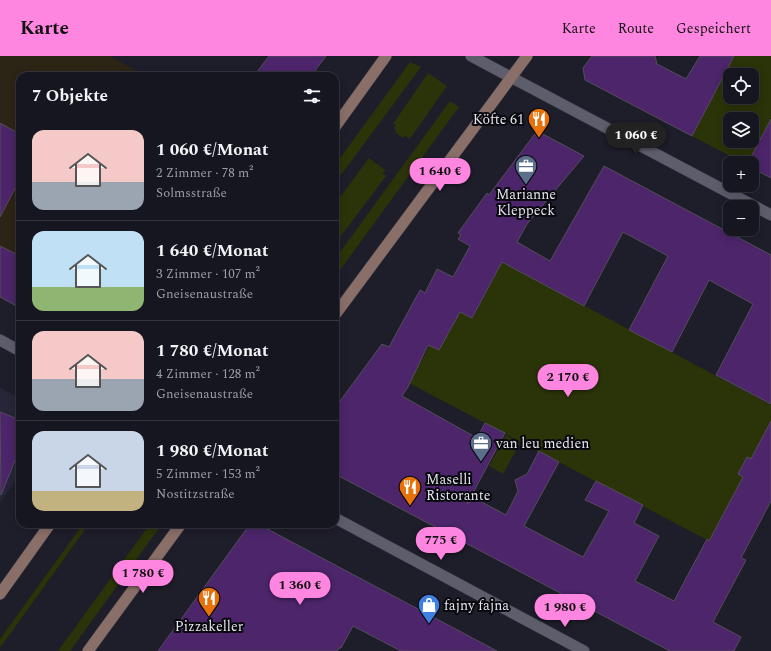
<!DOCTYPE html>
<html lang="de">
<head>
<meta charset="utf-8">
<style>
	:root { --surface:#161620; --page:#23232d; --text:#f1f3f6; --muted:#9e9fa5; --line:#35353e; --accent:#fe86e0 }
	body { margin:0; font-family:Spectral,serif; background:var(--page); color:var(--text); height:100vh; display:flex; flex-direction:column; font-size:15px; white-space:nowrap }
	* { box-sizing:border-box; margin:0 }
	p { font-size:13px; color:var(--muted) }
	.icon { flex:none; width:22px; height:22px; fill:none; stroke:currentColor; stroke-width:2; stroke-linecap:round; stroke-linejoin:round }
	.map { position:relative; flex:1; overflow:hidden }
	.panel { position:absolute; left:16px; top:16px; width:323px; height:456px; display:flex; flex-direction:column; background:var(--surface); border-radius:12px; box-shadow:0 2px 10px #0003,0 0 0 1px var(--line) }
	.panel>* { flex:none }
	.tools { position:absolute; left:723px; top:12px; display:grid; gap:8px }
	.tools a { display:grid; place-items:center; width:36px; height:36px; border-radius:8px; background:var(--surface); box-shadow:0 2px 10px #0003,0 0 0 1px var(--line); font-size:20px }
	.price { position:absolute; translate:-50% -34px; padding:0 9px; border-radius:14px; background:var(--accent); color:#111; font-size:13px; line-height:26px; filter:drop-shadow(0 1px 2px #0008) }
	.price::after { content:''; position:absolute; left:50%; top:24px; width:12px; height:9px; margin-left:-6px; background:inherit; clip-path:polygon(0 0,100% 0,50% 100%) }
	.price.active { background:#222; color:#fff }
	ul { padding:0; list-style:none }
	li { display:flex; align-items:center; gap:12px; height:100px; padding:0 16px }
	li+li { border-top:1px solid var(--line) }
	li span { display:grid; place-items:center; flex:none; width:112px; height:80px; border-radius:12px; color:#555 }
	li>.icon { margin-inline-start:auto }
	span .icon { width:48px; height:48px; fill:#fffc; stroke-width:1 }
	li b { font-size:17px }
	h2 { display:flex; justify-content:space-between; align-items:center; height:48px; padding:0 16px; font-size:17px }
	header { display:flex; align-items:center; gap:24px; box-sizing:border-box; height:56px; padding:0 20px; background:var(--accent); color:#111 }
	header strong { font-size:19px }
	nav { display:flex; gap:22px; margin-inline-start:auto; font-size:14px }
	.map>svg:first-child { display:block }
	.built { fill:#262638 }
	.education { fill:#2c2515 }
	.green { fill:#2b3308; fill-rule:evenodd }
	.building { fill:#4c256a; stroke:#544d5b }
	.lines { fill:none; stroke-linecap:round; stroke-linejoin:round }
	.minor-casing { stroke:#383742; stroke-width:12 }
	.secondary-casing { stroke:#383742; stroke-width:12 }
	.minor { stroke:#5d5d6c; stroke-width:11 }
	.secondary { stroke:#8a6f69; stroke-width:11 }
	.labels { text-anchor:middle; stroke-width:4; stroke-linejoin:round; paint-order:stroke }
	.poi-label { font-size:14px; fill:#e3e3ec; stroke:#08080e; text-anchor:start }
</style>
</head>
<body>
<header>
<strong>Karte</strong>
<nav><a>Karte</a><a>Route</a><a>Gespeichert</a></nav>
</header>
<div class="map">
<svg width="771" height="595" viewBox="0 0 771 595">
	<rect width="100%" height="100%" fill="#1e1d2a"/>
	<path class="built" d="M0,332L20,342V418L0,446Z"/>
	<path class="education" d="M0,0H110L146,20H20V189L0,230Z"/>
	<path class="green" d="M734,0H771V63L748,107H743L692,80ZM730,19H752V41H730ZM730,63H752V85H730Z
		M410,6L421,11L335,127V109Z
		M428,17L447,30L410,83L405,80L403,82L395,76L396,74L394,72L396,69L393,68Z
		M450,45L459,51L335,221V203Z
		M369,102L385,114L383,117L386,120L335,188V148Z
		M498,204L771,349V365L764,410L747,402L738,418L743,421L709,485L409,327L430,289L439,294L460,256L473,262L499,212Z
		M506,379L520,387L503,418L489,410Z
		M83,468H89L0,592V583Z
		M150,468H162L70,595H58Z"/>
	<path class="building" d="M269,0H326L311,20H254Z
		M592,0H655L657,8L686,23L700,0H734L692,80L585,24L583,12Z
		M771,63V122L752,112V107H748Z
		M0,67L20,78V123L0,161Z
		M541,77L584,100L527,168L517,186L550,205L604,110L771,199V348L716,319L753,248L709,224L672,296L629,274L668,200L623,176L584,250L502,206L472,262L460,256L439,294L428,289L408,331L402,340L477,382L485,367L505,377L467,448L476,443L506,459L518,435L515,424L527,418L539,395L559,406L524,470L583,501L609,455L585,444L596,425L643,449L634,467L659,480L635,525L674,545L707,483L709,485L743,421L738,418L747,401L751,403L771,365V445L741,502L746,504L713,566L741,581L734,595H670L335,418V352L382,288L389,291L420,234L425,237L437,213L453,221L470,190L458,183L461,179L458,177L487,137L489,139L534,79Z
		M0,190L20,200V252L0,241Z
		M0,356L20,364V392L1,439Z
		M250,468H258L497,595H401L353,570L341,592H339L337,595H158Z"/>
	<g class="lines">
		<g class="minor-casing">
			<path id="minor" d="M471,0L771,159
				M0,284L20,295
				M335,462L584,595"/>
		</g>
		<g class="secondary-casing">
			<path id="secondary" d="M335,71L386,0
				M335,259L527,0
				M0,538L50,468
				M88,595L181,468"/>
		</g>
		<use href="#minor" class="minor"/>
		<use href="#secondary" class="secondary"/>
	</g>
	<defs>
		<g id="restaurant-pin" transform="scale(1.15)"><path d="M0 17L-7.5 6A9.5 9.5 0 1 1 7.5 6Z" fill="#e8710a" stroke="#08080e"/><path d="M-5-6h1v4h1v-4h1v4h1v-4h1v5L-1.5 .5V6h-2V.5L-5-1ZM5-6V6H3V1.5H1.5Q1.5-4 5-6Z" fill="#fff"/></g>
		<g id="office-pin" transform="scale(1.15)"><path d="M0 17L-7.5 6A9.5 9.5 0 1 1 7.5 6Z" fill="#5c6f8a" stroke="#08080e"/><path d="M-6-3h4V-5.5h4V-3h4V5H-6ZM-1-4.5V-3h2v-1.5ZM-6 0V1H6V0Z" fill="#fff"/></g>
		<g id="shop-pin" transform="scale(1.15)"><path d="M0 17L-7.5 6A9.5 9.5 0 1 1 7.5 6Z" fill="#3f7fe0" stroke="#08080e"/><path d="M-5-2.5h2.3a2.7 3.5 0 0 1 5.4 0H5L5.5 6h-11ZM-1.5-2.5h3a1.5 2.3 0 0 0-3 0Z" fill="#fff"/></g>
	</defs>
	<g fill-rule="evenodd">
		<use href="#restaurant-pin" x="539" y="63"/>
		<use href="#office-pin" x="526" y="110"/>
		<use href="#office-pin" x="481" y="387"/>
		<use href="#restaurant-pin" x="410" y="431"/>
		<use href="#restaurant-pin" x="209" y="542"/>
		<use href="#shop-pin" x="429" y="549"/>
	</g>
	<g class="labels">
		<g class="poi-label">
			<text x="524" y="68" text-anchor="end">Köfte 61</text>
			<text x="526" y="143" text-anchor="middle">Marianne<tspan x="526" dy="16">Kleppeck</tspan></text>
			<text x="496" y="392">van leu medien</text>
			<text x="426" y="428">Maselli<tspan x="426" dy="16">Ristorante</tspan></text>
			<text x="444" y="554">fajny fajna</text>
			<text x="209" y="575" text-anchor="middle">Pizzakeller</text>
		</g>
	</g>
</svg>
<div class="tools">
<a><svg class="icon" aria-label="locate" viewBox="0 0 24 24"><circle cx="12" cy="12" r="6"/><path d="M12 2v4M12 18v4M2 12h4M18 12h4"/></svg></a>
<a><svg class="icon" aria-label="layers" viewBox="0 0 24 24"><path d="M12 4l9 5-9 5-9-5zM3 14l9 5 9-5"/></svg></a>
<a>+</a>
<a>−</a>
</div>
<b class="price active" style="left:636px;top:100px">1 060 €</b>
<b class="price" style="left:440px;top:136px">1 640 €</b>
<b class="price" style="left:568px;top:342px">2 170 €</b>
<b class="price" style="left:441px;top:505px">775 €</b>
<b class="price" style="left:143px;top:538px">1 780 €</b>
<b class="price" style="left:300px;top:550px">1 360 €</b>
<b class="price" style="left:565px;top:572px">1 980 €</b>
<section class="panel">
<h2>7 Objekte<svg class="icon" aria-label="filters" viewBox="0 0 24 24"><path d="M4 7h16M4 17h16"/><circle cx="9" cy="7" r="2"/><circle cx="15" cy="17" r="2"/></svg></h2>
<ul>
<li><span style="background:linear-gradient(#f6c9c9 65%,#9aa5b1 0)"><svg class="icon" aria-label="home" viewBox="0 0 24 24"><path d="M3 11l9-7 9 7M6 9v11h12V9"/></svg></span><div><b>1 060 €/Monat</b><p>2 Zimmer · 78 m²</p><p>Solmsstraße</p></div></li>
<li><span style="background:linear-gradient(#bfe0f5 70%,#8fb573 0)"><svg class="icon" aria-label="home" viewBox="0 0 24 24"><path d="M3 11l9-7 9 7M6 9v11h12V9"/></svg></span><div><b>1 640 €/Monat</b><p>3 Zimmer · 107 m²</p><p>Gneisenaustraße</p></div></li>
<li><span style="background:linear-gradient(#f6c9c9 60%,#9aa5b1 0)"><svg class="icon" aria-label="home" viewBox="0 0 24 24"><path d="M3 11l9-7 9 7M6 9v11h12V9"/></svg></span><div><b>1 780 €/Monat</b><p>4 Zimmer · 128 m²</p><p>Gneisenaustraße</p></div></li>
<li><span style="background:linear-gradient(#c9d6e8 75%,#c2b280 0)"><svg class="icon" aria-label="home" viewBox="0 0 24 24"><path d="M3 11l9-7 9 7M6 9v11h12V9"/></svg></span><div><b>1 980 €/Monat</b><p>5 Zimmer · 153 m²</p><p>Nostitzstraße</p></div></li>
</ul>
</section>
</div>
</body>
</html>
